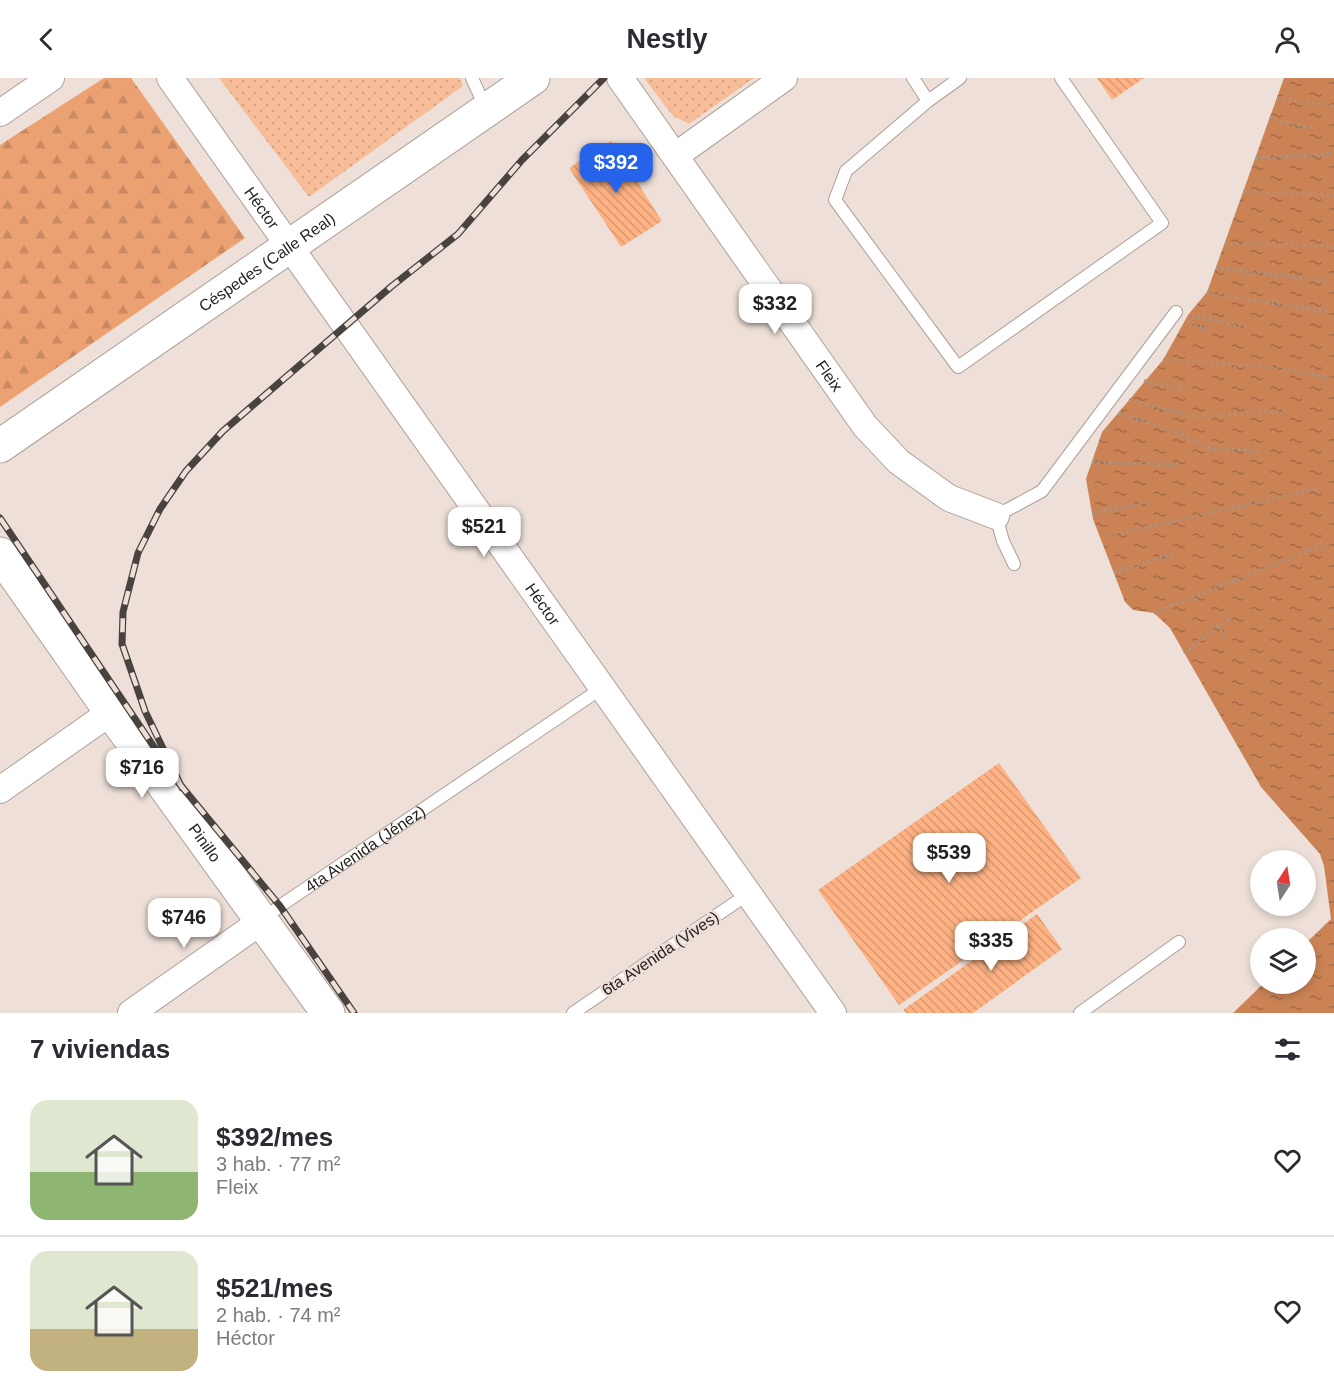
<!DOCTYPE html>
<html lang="es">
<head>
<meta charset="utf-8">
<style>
	:root { --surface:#fff; --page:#f7f7f7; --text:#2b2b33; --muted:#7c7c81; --line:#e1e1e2; --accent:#2563eb }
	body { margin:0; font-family:Arial,sans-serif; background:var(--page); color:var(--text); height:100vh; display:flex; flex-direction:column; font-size:22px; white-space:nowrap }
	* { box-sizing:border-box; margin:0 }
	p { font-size:20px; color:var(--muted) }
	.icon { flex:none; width:33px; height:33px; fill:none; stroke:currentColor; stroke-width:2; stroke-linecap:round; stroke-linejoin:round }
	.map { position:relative; height:935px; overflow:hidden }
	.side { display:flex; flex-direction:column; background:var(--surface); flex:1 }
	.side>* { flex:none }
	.needle { width:39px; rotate:12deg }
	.controls { position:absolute; left:1250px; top:772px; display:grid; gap:12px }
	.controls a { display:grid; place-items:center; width:66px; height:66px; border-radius:50%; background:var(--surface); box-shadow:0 3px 9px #0003; font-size:30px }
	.price { position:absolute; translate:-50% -51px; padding:0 14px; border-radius:12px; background:#fff; color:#222; font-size:20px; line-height:39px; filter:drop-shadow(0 2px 3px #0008) }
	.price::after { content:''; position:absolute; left:50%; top:36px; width:18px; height:14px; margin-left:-9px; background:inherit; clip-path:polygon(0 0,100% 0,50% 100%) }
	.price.selected { background:var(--accent); color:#fff }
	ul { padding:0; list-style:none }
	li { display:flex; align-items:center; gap:18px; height:150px; padding:0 30px }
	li+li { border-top:2px solid var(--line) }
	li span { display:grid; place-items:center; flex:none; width:168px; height:120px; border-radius:18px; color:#555 }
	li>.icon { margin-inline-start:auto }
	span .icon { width:72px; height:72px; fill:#fffc; stroke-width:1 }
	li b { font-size:26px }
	h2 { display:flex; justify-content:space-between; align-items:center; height:72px; padding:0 30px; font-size:26px }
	header { display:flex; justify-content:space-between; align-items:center; height:78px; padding:0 30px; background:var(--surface); font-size:27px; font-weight:600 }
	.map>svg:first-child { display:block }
	.green { fill:url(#green-dots) }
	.forest { fill:url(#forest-firs) }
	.water { fill:url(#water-ripples) }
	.building { fill:url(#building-back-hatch) }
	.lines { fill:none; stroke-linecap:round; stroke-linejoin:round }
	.lane-casing { stroke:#ac9f97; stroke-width:14 }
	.street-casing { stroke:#ac9f97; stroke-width:28 }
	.secondary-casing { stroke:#ac9f97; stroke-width:35 }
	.primary-casing { stroke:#ac9f97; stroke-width:35 }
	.path { stroke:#a29891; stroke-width:4; stroke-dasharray:1.5 4.5; stroke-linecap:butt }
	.lane { stroke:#fff; stroke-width:12 }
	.street { stroke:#fff; stroke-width:26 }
	.secondary { stroke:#fff; stroke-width:33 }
	.primary { stroke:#fff; stroke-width:33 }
	.rail-casing { stroke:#48433f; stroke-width:7 }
	.rail { stroke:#eee0d8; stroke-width:4.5; stroke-dasharray:14; stroke-linecap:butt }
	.labels { text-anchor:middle; stroke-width:5; stroke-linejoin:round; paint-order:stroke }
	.street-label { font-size:16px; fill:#221e1b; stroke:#eee0d8 }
</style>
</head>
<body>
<header><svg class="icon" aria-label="back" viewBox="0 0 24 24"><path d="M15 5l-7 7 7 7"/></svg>Nestly<svg class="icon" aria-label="person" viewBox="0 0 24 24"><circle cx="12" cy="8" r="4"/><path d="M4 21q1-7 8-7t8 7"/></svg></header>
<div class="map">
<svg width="1334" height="935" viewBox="0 0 1334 935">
	<defs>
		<pattern id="green-dots" width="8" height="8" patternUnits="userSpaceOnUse" patternTransform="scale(1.5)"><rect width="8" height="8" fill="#f7bd99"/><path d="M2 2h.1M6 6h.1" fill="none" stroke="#d3a283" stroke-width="1.8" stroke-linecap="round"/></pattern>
		<pattern id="forest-firs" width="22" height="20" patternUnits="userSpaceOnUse" patternTransform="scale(1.5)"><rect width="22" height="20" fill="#eba172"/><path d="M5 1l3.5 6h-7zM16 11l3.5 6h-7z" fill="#c98a62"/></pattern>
		<pattern id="water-ripples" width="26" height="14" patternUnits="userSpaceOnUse" patternTransform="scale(1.5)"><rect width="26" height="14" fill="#cb8355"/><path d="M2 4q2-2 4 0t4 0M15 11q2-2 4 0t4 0" fill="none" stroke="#a46b46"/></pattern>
		<pattern id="building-back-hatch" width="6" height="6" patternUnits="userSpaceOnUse" patternTransform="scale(1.5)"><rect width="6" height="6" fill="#feb283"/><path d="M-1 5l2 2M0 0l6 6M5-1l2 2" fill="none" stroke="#d99971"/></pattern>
	</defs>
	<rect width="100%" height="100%" fill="#eee0d8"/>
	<path class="green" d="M219,0H460L463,8L309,119Z
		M644,0H754L689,46L673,38Z"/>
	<path class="forest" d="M104,0H131L245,160L0,329V67Z"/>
	<path class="water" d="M1284,0H1334V935H1233L1263,906H1305V866L1331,841L1324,788L1320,776L1261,709L1170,550L1154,535L1133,532L1125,524L1093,441L1086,401L1102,354L1163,282L1188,237L1207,214Z"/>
	<path class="building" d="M1097,0H1144L1112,22Z
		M611,63L662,143L621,169L569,90Z
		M999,685L1081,800L899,927L818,812Z
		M1037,836L1062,871L973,935H906L903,932Z"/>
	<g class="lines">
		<g class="lane-casing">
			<g id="lane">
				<path d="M472,0L486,31"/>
				<path d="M913,0L928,23L960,0"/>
				<path d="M928,23L846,93L835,122L958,289L1162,145L1061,0"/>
				<path d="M1014,486L1003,463L996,438L1042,413L1176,234"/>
				<path id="s1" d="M262,843L280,828L602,610"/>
				<path d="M573,935L748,816"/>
				<path d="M1080,935L1179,864"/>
			</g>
		</g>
		<g class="street-casing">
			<g id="street">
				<path id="s2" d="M170,0L833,935"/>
				<path id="s3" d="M620,0L865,348L899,384L949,420L996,438"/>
				<path d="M0,35L51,0"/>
				<path d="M675,78L784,0"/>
				<path d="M0,712L111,634"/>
				<path d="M131,935L262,843"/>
			</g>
		</g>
		<g class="secondary-casing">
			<g id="secondary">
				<path id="s4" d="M0,476L111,634L328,935"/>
			</g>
		</g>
		<g class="primary-casing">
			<g id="primary">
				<path id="s5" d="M0,368L533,0"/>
			</g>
		</g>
		<path class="path" d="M1277,20L1334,28
			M1269,41L1312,50
			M1256,80L1321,77L1334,74
			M1243,114L1334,117
			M1225,166L1325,167L1334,169
			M1216,190L1327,203
			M1207,214L1328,234
			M1192,238L1250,250
			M1189,244L1211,254
			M1163,282L1274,289L1330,300
			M1144,303L1181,312V305
			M1129,322L1197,339L1288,332
			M1119,335L1181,356L1212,371L1261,373
			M1092,384L1181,387
			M1092,435L1141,426
			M1109,458L1316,411
			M1114,494L1173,476
			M1154,535L1325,466
			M1217,548L1225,560
			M1184,575L1232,538"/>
		<use href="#lane" class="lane"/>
		<use href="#street" class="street"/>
		<use href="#secondary" class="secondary"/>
		<use href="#primary" class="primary"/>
		<g class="rail-casing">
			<path id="rail" d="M0,440L156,672
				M178,704L280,828L354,935
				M182,710L145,633L122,566L123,534L138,475L160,431L186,393L223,353L392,208L458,156L522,82L604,0"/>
		</g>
		<use href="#rail" class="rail"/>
	</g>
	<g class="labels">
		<g class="street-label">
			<text dy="6" stroke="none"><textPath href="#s2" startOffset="159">Héctor</textPath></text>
			<text dy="6" stroke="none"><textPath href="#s5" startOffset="324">Céspedes (Calle Real)</textPath></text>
			<text dy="6" stroke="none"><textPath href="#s3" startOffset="364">Fleix</textPath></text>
			<text dy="6" stroke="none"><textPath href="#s2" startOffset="645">Héctor</textPath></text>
			<text dy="6" stroke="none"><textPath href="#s4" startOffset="354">Pinillo</textPath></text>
			<text dy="6" stroke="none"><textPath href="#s1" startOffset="126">4ta Avenida (Jénez)</textPath></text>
			<text transform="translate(660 875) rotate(-34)" y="6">6ta Avenida (Vives)</text>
		</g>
	</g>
</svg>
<div class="controls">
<a><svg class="needle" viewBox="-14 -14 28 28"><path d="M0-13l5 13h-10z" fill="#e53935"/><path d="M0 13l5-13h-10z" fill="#7c7c81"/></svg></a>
<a><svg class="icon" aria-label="layers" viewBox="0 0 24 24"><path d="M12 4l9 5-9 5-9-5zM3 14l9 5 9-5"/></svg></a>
</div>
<b class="price selected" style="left:616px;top:116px">$392</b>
<b class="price" style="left:775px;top:257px">$332</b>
<b class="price" style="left:484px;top:480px">$521</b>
<b class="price" style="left:142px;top:721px">$716</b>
<b class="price" style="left:949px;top:806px">$539</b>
<b class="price" style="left:184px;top:871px">$746</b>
<b class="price" style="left:991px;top:894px">$335</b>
</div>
<section class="side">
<h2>7 viviendas<svg class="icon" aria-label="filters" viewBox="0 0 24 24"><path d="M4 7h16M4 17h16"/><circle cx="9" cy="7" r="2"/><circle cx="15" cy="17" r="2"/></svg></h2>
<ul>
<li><span style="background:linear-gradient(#dfe7d0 60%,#8fb573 0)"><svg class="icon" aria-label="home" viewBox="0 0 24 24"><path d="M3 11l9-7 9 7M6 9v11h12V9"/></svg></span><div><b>$392/mes</b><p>3 hab. · 77 m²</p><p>Fleix</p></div><svg class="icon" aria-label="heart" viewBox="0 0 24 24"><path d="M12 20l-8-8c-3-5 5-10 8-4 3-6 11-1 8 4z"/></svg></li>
<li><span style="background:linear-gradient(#dfe7d0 65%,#c2b280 0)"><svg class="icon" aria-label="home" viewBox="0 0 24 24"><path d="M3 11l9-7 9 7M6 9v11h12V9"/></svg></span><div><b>$521/mes</b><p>2 hab. · 74 m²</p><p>Héctor</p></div><svg class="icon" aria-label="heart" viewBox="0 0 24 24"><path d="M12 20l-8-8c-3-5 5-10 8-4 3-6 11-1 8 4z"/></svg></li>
</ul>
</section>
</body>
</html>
